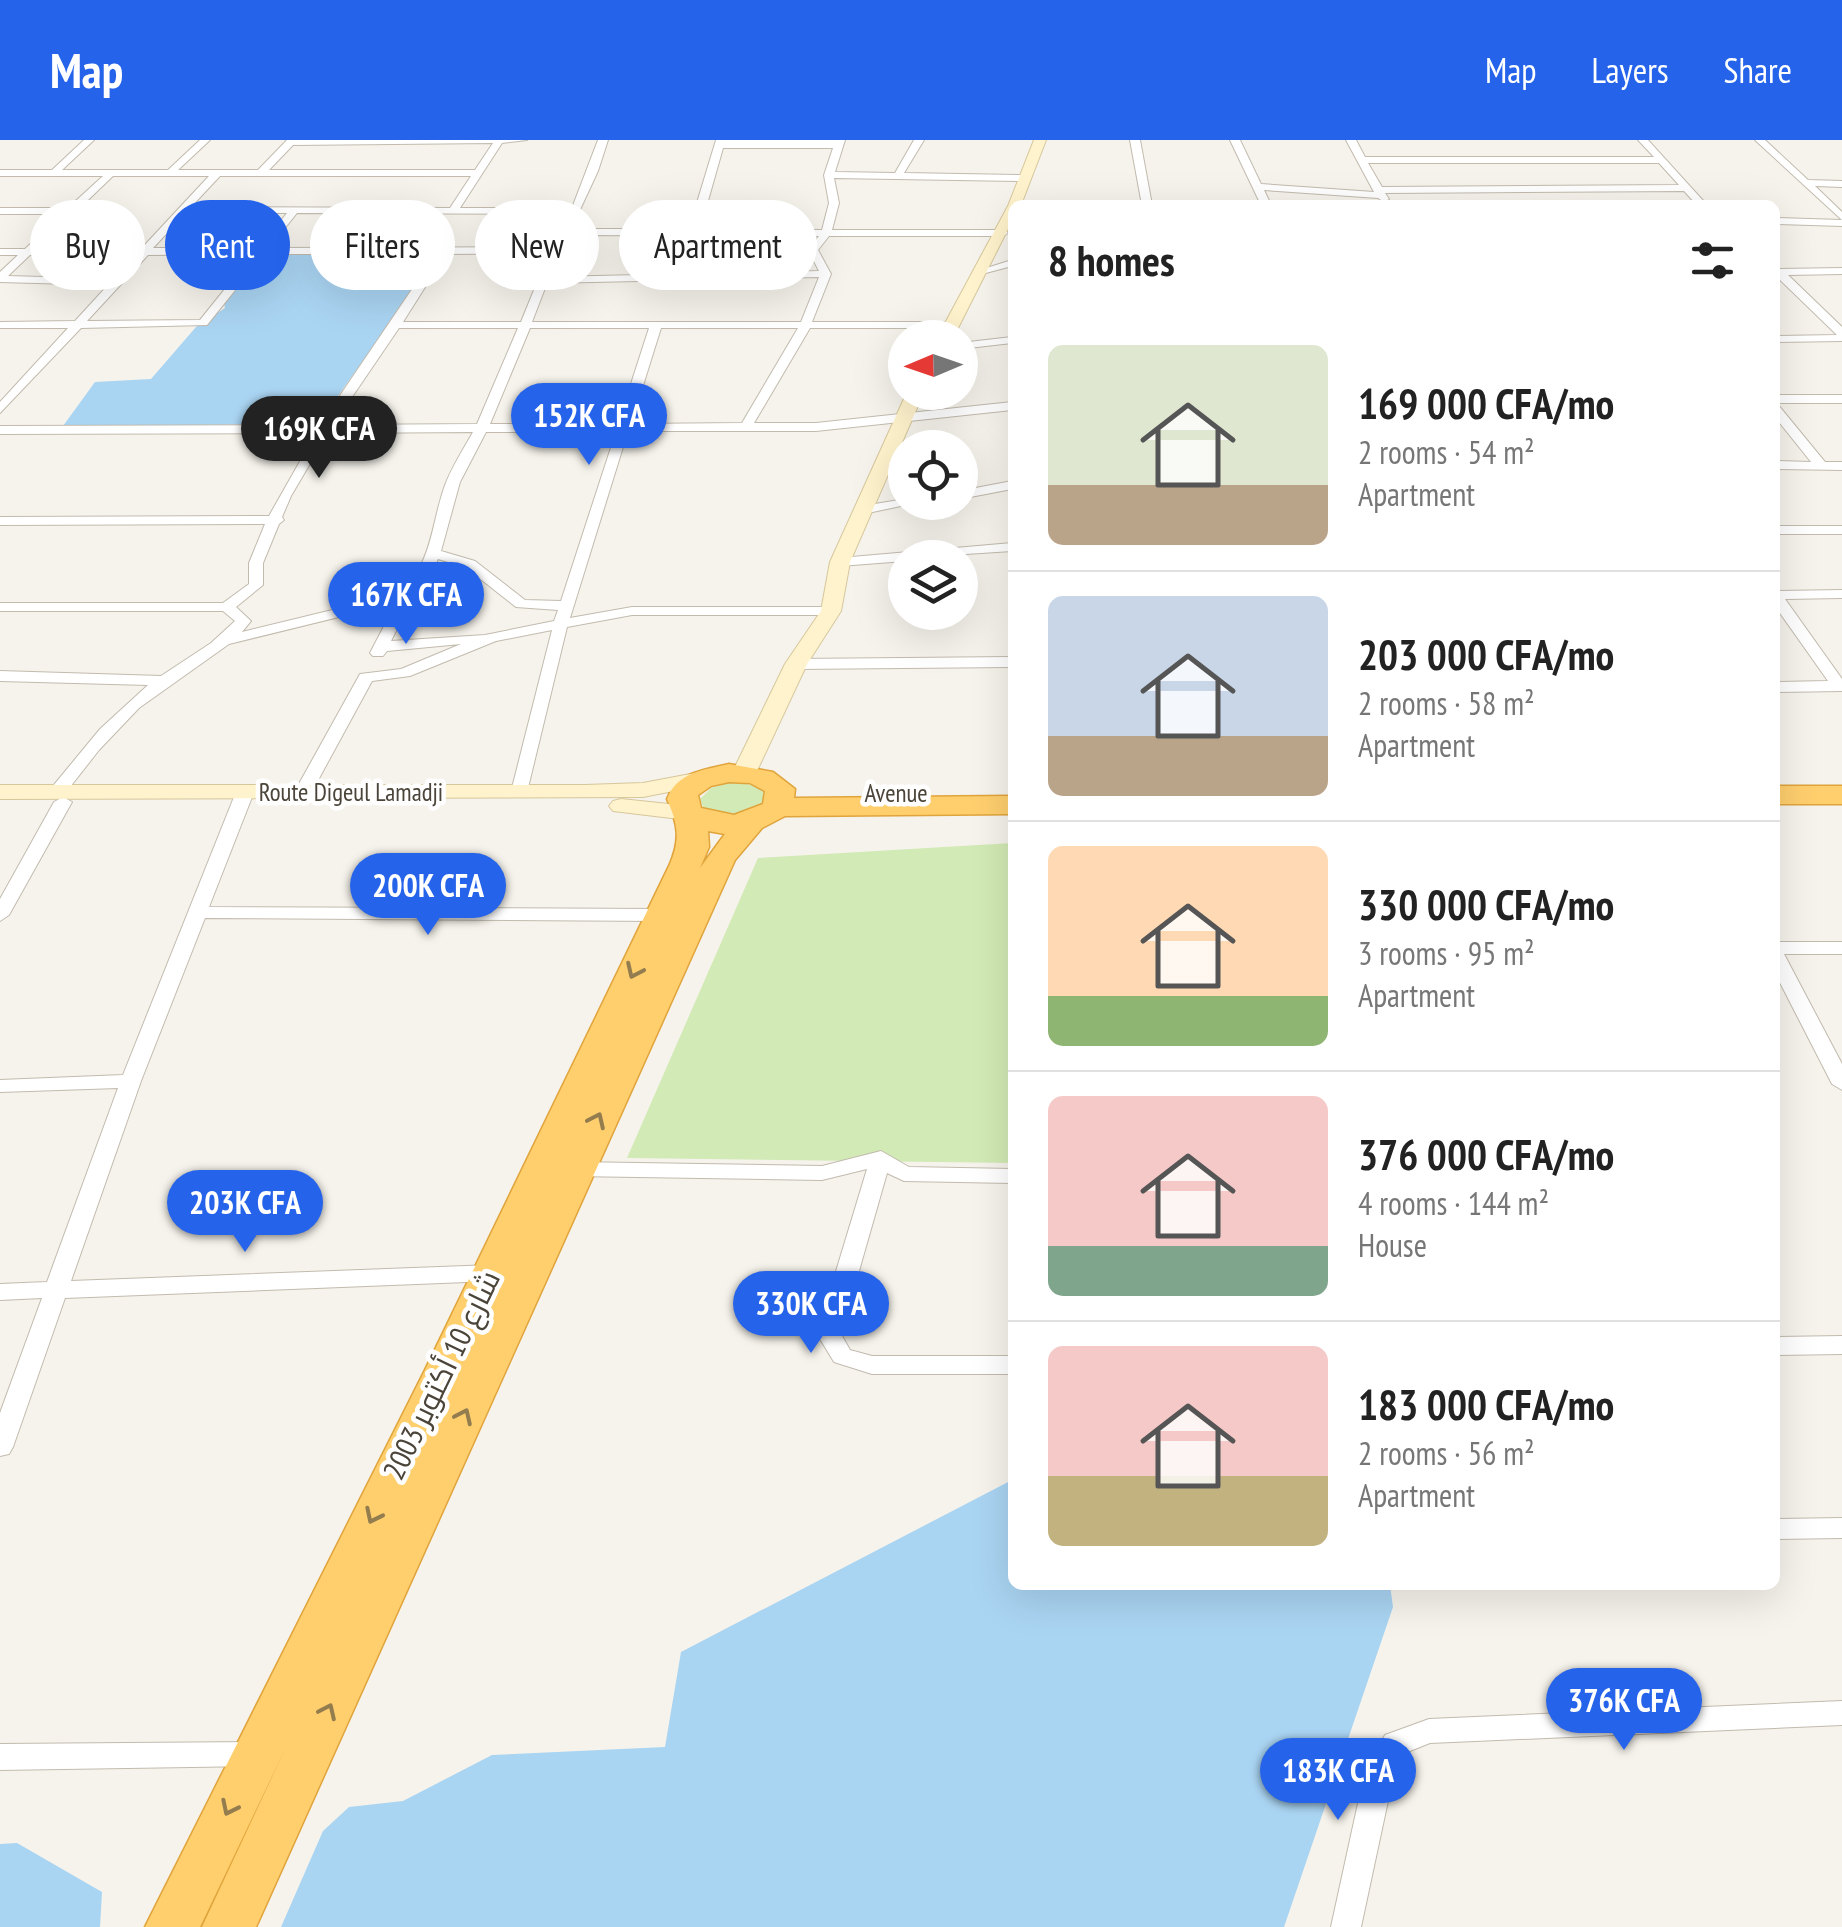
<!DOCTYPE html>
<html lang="en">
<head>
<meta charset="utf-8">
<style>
	:root { --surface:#fff; --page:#f6f6f6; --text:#222; --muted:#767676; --line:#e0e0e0; --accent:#2563eb }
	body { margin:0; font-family:"PT Sans Narrow",Cairo,sans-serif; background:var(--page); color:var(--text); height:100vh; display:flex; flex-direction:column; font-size:38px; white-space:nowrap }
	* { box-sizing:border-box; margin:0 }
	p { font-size:32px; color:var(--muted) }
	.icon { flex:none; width:55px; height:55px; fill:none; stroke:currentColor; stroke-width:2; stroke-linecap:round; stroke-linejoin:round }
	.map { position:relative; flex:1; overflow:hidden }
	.sheet { position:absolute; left:1008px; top:60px; width:772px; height:1390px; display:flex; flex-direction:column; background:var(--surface); border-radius:15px; box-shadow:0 10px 40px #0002 }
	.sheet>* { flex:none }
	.top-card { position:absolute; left:30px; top:60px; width:828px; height:90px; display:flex; gap:20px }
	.needle { width:65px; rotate:268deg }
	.controls { position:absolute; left:888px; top:180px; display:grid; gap:20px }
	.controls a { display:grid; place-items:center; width:90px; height:90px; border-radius:50%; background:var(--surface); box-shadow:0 10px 40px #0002; font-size:50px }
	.price { position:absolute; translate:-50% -85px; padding:0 22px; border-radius:35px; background:var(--accent); color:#fff; font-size:32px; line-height:65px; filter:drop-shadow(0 2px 5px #0008) }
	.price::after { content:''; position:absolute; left:50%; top:60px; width:30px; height:22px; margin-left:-15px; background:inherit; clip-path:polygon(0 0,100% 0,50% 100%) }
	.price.active { background:#222; color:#fff }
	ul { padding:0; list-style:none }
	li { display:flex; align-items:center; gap:30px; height:250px; padding:0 40px }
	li+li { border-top:2px solid var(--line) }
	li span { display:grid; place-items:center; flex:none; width:280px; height:200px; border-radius:15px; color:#555 }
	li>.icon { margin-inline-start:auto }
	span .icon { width:120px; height:120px; fill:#fffc; stroke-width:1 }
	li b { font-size:42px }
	h2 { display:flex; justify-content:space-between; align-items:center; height:120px; padding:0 40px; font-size:42px }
	.tag { padding:0 35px; border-radius:45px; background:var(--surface); box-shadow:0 10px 40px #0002; font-size:35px; line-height:90px }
	.tag.active { background:var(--accent); color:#fff }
	header { display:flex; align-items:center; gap:60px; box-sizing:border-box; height:140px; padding:0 50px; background:var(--accent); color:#fff }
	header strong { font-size:48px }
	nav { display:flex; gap:55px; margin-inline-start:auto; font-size:35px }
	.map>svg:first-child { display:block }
	.green { fill:#d2eab5 }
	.water { fill:#a9d4f2 }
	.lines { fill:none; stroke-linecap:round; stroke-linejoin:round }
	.street-casing { stroke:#c2bbae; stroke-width:2 }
	.secondary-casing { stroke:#d6c79b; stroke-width:2 }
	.highway-casing { stroke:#e0a43c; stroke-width:3 }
	.street { fill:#fff; fill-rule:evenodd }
	.secondary { fill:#fff3cd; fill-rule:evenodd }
	.highway { fill:#ffcf6e; fill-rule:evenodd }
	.oneway { stroke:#937c4e }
	.labels { text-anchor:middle; stroke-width:9; stroke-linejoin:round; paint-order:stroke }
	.street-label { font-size:25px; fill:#4b4439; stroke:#fff }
	.near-street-label { font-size:30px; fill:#4b4439; stroke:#fff }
</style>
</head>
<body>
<header>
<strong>Map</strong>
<nav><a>Map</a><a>Layers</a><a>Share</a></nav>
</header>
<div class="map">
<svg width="1842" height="1787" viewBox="0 0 1842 1787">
	<rect width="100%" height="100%" fill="#f6f3ec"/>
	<path class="green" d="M731,642L753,645L766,654L765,666L741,677L704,669L700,659L711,648Z
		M1012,703V1023L627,1018L758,718Z"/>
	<path class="water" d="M303,114C334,114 405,107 426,132L318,284L63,286L95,242L151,239L196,187L225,168L224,163C250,127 257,117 303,114Z
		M1012,1340V1445H1390L1393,1467L1284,1787H281L323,1691L349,1667L403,1661L492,1615L665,1607L681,1512Z
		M17,1703L102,1752L100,1787H0V1704Z"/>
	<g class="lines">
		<g class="street-casing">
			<path id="street" d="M84,0H94L62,30H168L200,0H210L178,30H258L287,0H527L502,3L460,68H572L598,0H608L598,31L571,89H689L716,0H845L835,32L895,33L914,0H924L904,33L1022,35L1027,38L1022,41L834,38L839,63L832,90H1003L1008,93L1003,96H829L818,110L831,134L812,182H950L956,185L950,188H810L754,283H816L1012,262V270L816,291H628L570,478L632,467H831L838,471L831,475H632L567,487L526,656H514L511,652L552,490L496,501L410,536L372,541L310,655L304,656L295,651L360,534L401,529L461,504L387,511L383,516H373L370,513L396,463L229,504L139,568L99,610L63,656H51L48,652L100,589L148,545L0,541V531L161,536L211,503L235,481L223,471H0V463H223L249,444V423L265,384L0,385V377L269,376L316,293L0,294V286L320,285L436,114H264L207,185L81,188L0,273V262L68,188H0V182L75,181L108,145L0,142V132L18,115H0V109H25L62,74H0V68H68L103,36H0V30H52ZM493,3L475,30H269L293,5ZM723,8H833L824,35L829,63L822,90L700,89ZM113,36H209L142,108L37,109ZM220,36H471L450,68L191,67ZM186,73H287L259,108H153ZM297,73L569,74L552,107L269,108ZM568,95L819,96L808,110L819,131L550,137ZM549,113L521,182H403L446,114ZM253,114L200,180L87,181L148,115ZM30,115H136L114,139L8,136ZM819,137L801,182H532L547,143ZM399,188H518L477,284L333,285ZM530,188H649L618,284H490ZM661,188H798L742,283L631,284ZM473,292C463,310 451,328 444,348C430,388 432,435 390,456L242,492L251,481L236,467L263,445V423L279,384L284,380L282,377L291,356L328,293ZM486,292H616L561,461L525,460L475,421L441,411L460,342ZM438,419L465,427L516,467L558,470L554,481L485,495L391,501L414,455L428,440Z
				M1130,0H1140L1152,65H1142Z
				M1230,0H1240L1261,44L1374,52L1346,0H1356L1365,17H1654L1638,0H1648L1707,65H1697L1684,51L1385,53L1389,59L1384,62L1378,58L1264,50L1271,65H1261ZM1368,23H1659L1679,45L1382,47Z
				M1755,0H1765L1808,40L1842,41V47L1815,46L1842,72V86L1775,84V78L1842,80Z
				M1012,120V126L982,134L977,131Z
				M1842,128V134L1788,135L1842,187V201L1775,202V196L1837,195L1775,135V129Z
				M1012,197V203L960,209V203Z
				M1775,255H1842V263H1775Z
				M1775,265L1779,266L1825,322H1842V330L1775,329V321L1811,322L1775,277Z
				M1012,341V349L960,359V351Z
				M905,359V362H920L863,374L856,370L863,366Z
				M1775,386H1842V394H1775Z
				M1012,403V411L905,418V421L840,426L833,422L840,418Z
				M1842,450V458L1785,459L1842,539V551L1775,552V542L1828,541L1775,466V451Z
				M1012,517V527L796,529L788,524L796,519Z
				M245,647L254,652L209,767L660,769L669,775L660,781L205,778L141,941L71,1141L492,1125L500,1127L503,1133L500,1139L492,1141L65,1158L13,1307L9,1314L0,1316V1273L42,1158L0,1160V1144L47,1142L118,948L0,952V940L123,935L236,652Z
				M63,657L72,662L9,775L0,781V759L54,662Z
				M1775,802H1842V814H1784L1842,924V950L1832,944L1775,833Z
				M881,1011L909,1027L1012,1029V1043L904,1041L887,1033L841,1194L850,1210L872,1216H1012V1234H872L834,1222L817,1194L867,1029L822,1040L574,1036L563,1029L574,1022L822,1026Z
				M1842,1196V1214L1775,1215V1197Z
				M1842,1378V1398L1775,1399V1379Z
				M1842,1561V1585L1430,1603L1405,1613L1394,1633L1361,1787H1331L1365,1631L1385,1595L1429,1579Z
				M255,1602L265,1605L269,1614L265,1623L255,1626L0,1630V1604Z"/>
		</g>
		<g class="secondary-casing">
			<path id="secondary" d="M1034,0H1046L1021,65H1012V81L953,198H937L1008,66Z
				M907,252H924L850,422L841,471L807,524L756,633L752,638H736L732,633L785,524L821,471L830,422Z
				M701,632L709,634L713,639L709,644L643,657L0,659V645H585L643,643Z
				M621,659L688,666L700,673L688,680L613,671L609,666L613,661Z"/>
		</g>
		<g class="highway-casing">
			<path id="highway" d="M729,624L773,632L795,649L794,658L1012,656V674L785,676L762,688L735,720L256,1787H202L287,1605L200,1787H145L424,1232L669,726C681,699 678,685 667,659C677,632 704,630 729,624ZM729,642L750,643L765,651L763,664L734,675L701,668L698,655L711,646ZM708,691L725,694L700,728L709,707Z
				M1775,646H1842V664H1775Z"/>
		</g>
		<use href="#street" class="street"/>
		<use href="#secondary" class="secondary"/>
		<use href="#highway" class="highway"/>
	</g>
	<defs><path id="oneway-chevron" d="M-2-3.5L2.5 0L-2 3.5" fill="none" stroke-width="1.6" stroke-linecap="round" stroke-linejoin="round" transform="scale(2.5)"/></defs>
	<g class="oneway">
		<use href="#oneway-chevron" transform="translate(634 831) rotate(115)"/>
		<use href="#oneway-chevron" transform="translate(597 980) rotate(-65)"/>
		<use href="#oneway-chevron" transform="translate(464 1276) rotate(-65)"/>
		<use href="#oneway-chevron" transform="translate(373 1376) rotate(116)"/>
		<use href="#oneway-chevron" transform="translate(328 1571) rotate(-65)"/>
		<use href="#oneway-chevron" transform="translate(229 1668) rotate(116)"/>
	</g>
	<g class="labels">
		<g class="street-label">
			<text x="351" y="661">Route Digeul Lamadji</text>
			<text x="896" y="662">Avenue</text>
		</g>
		<g class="near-street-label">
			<text transform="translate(442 1235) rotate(-64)" y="10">شارع 10 أكتوبر 2003</text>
		</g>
	</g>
</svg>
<div class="controls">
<a><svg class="needle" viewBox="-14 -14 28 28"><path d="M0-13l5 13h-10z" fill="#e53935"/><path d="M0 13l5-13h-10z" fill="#767676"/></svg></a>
<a><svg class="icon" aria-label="locate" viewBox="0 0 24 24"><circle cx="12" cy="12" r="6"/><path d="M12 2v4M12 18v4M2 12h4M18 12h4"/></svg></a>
<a><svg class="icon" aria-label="layers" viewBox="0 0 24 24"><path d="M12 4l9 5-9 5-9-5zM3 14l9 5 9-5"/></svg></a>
</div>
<b class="price" style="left:589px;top:328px">152K CFA</b>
<b class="price active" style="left:319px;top:341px">169K CFA</b>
<b class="price" style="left:406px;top:507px">167K CFA</b>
<b class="price" style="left:428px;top:798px">200K CFA</b>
<b class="price" style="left:245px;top:1115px">203K CFA</b>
<b class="price" style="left:811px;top:1216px">330K CFA</b>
<b class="price" style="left:1624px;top:1613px">376K CFA</b>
<b class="price" style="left:1338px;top:1683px">183K CFA</b>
<div class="top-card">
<a class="tag">Buy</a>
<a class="tag active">Rent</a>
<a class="tag">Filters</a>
<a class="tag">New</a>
<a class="tag">Apartment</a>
</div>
<section class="sheet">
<h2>8 homes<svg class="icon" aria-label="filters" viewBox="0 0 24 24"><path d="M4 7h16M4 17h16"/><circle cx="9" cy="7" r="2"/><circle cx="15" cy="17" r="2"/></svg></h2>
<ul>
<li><span style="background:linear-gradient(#dfe7d0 70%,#b9a48a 0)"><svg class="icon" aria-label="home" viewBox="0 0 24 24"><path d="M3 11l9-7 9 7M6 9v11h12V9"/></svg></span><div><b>169 000 CFA/mo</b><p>2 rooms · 54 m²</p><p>Apartment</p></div></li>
<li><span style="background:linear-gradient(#c9d6e8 70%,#b9a48a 0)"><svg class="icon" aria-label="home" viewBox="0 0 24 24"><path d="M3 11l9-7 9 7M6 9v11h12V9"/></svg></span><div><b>203 000 CFA/mo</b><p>2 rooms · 58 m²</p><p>Apartment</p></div></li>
<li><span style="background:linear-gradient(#ffd9b3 75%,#8fb573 0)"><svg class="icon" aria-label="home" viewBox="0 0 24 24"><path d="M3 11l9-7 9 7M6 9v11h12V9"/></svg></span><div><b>330 000 CFA/mo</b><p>3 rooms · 95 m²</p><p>Apartment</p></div></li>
<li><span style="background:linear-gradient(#f6c9c9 75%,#7fa58c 0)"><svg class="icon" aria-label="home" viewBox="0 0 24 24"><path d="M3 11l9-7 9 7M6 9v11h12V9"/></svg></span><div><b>376 000 CFA/mo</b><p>4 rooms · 144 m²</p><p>House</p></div></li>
<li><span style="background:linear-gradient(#f6c9c9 65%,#c2b280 0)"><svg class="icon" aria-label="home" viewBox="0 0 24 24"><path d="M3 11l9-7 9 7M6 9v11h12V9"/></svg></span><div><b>183 000 CFA/mo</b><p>2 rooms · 56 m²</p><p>Apartment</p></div></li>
</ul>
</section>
</div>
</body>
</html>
